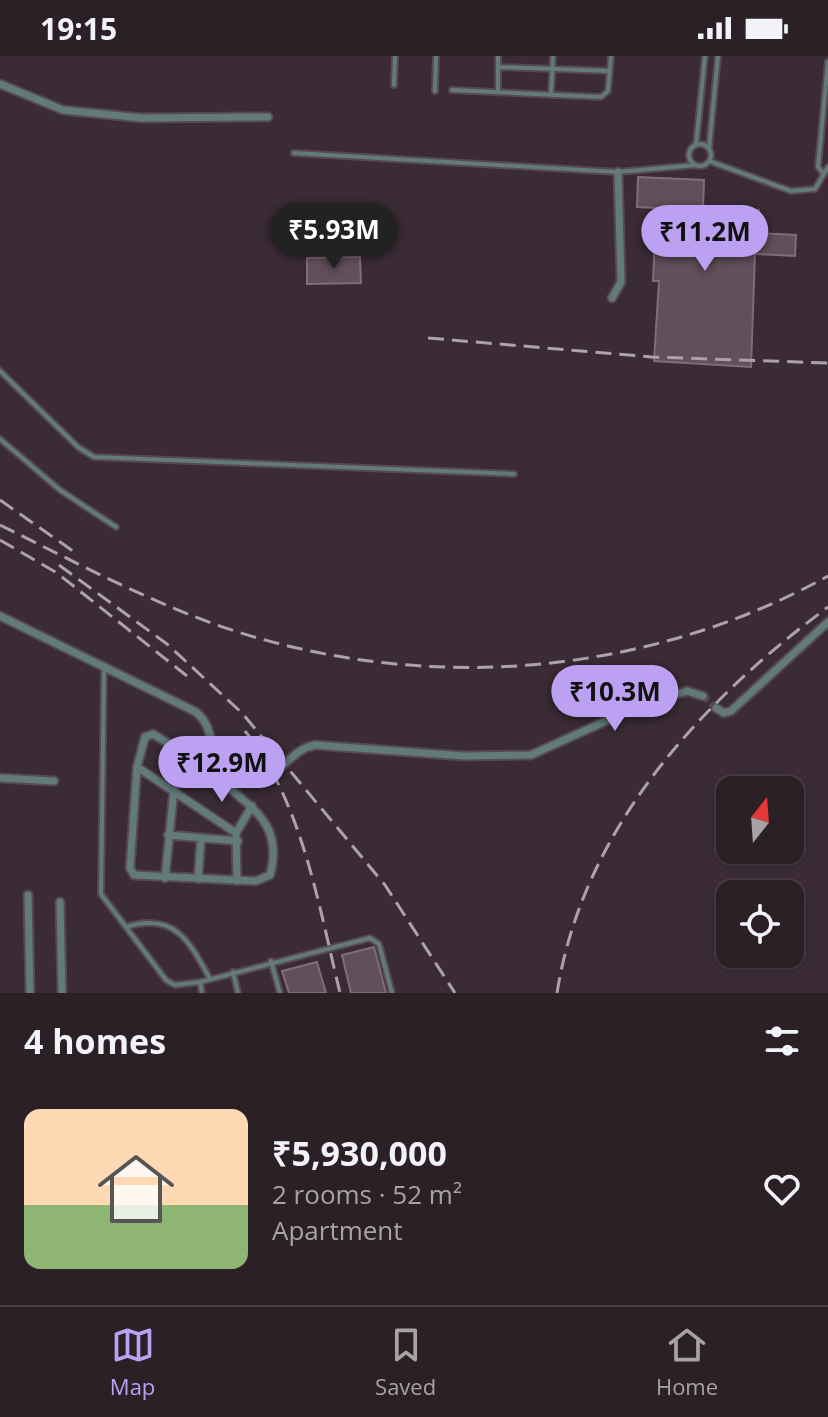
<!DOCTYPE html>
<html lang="en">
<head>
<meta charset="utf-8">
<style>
	:root { --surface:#2c2027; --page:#34282f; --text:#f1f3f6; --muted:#a6a3a7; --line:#483e44; --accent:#bca0f2 }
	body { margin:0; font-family:"Open Sans",sans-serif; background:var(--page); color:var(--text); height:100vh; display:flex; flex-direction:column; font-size:30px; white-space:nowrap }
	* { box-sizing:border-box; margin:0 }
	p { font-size:26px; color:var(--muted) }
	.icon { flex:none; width:44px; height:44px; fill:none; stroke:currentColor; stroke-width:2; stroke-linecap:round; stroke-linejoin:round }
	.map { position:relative; height:937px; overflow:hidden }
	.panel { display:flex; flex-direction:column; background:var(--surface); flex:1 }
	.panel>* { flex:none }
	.needle { width:52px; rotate:17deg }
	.controls { position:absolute; left:716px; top:720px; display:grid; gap:16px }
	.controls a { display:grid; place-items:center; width:88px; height:88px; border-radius:16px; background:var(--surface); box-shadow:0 2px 6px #0004,0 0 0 2px var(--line); font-size:40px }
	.price { position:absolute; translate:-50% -68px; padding:0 18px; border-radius:28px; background:var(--accent); color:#111; font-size:26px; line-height:52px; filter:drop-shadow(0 2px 4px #0008) }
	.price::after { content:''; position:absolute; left:50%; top:48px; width:24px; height:18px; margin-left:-12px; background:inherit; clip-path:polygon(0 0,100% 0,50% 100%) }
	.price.selected { background:#222; color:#fff }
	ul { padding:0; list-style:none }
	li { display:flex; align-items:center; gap:24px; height:200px; padding:0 24px }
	li span { display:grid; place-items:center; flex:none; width:224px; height:160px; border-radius:16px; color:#555 }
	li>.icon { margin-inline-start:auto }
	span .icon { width:96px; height:96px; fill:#fffc; stroke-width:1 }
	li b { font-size:34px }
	h2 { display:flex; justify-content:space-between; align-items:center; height:96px; padding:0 24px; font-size:34px }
	.status { display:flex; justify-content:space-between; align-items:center; height:56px; padding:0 40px; background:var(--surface); direction:ltr }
	.status svg { height:22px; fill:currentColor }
	.tab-bar { display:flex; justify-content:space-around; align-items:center; height:112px; border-top:2px solid var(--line); background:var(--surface); font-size:22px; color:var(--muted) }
	.tab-bar a { display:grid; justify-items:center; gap:4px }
	.tab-bar .selected { color:var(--accent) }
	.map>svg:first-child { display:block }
	.building { fill:#614f5a; stroke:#806d78; stroke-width:2 }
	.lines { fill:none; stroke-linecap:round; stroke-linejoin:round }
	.street-tunnel { stroke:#55474f; stroke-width:7; stroke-dasharray:7 3.5; stroke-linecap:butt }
	.lane-casing { stroke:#574851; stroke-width:8 }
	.street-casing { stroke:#574851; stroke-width:11 }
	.lane { stroke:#627b7a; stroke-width:4 }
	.street { stroke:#627b7a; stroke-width:7 }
	.rail { stroke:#aea2a9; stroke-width:3; stroke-dasharray:16 8; stroke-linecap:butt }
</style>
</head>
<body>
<div class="status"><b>19:15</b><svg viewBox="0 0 49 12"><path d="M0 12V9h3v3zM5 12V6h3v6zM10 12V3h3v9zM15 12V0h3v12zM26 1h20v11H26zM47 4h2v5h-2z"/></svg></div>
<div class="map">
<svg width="828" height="937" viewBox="0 0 828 937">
	<rect width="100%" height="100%" fill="#3a2b34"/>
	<path class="building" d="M638,121L704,124L703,151L759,154L758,177L796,179L795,200L755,198L751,311L654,305L659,225H653L656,152L637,151Z
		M360,201L361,227L307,228V202Z
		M374,891L386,937H351L342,899Z
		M317,906L326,937H289L282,915Z"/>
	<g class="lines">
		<path class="street-tunnel" d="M703,640L716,652"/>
		<g class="lane-casing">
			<path id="lane" d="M498,0V36
				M498,11L610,15
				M394,29L395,0
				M452,34L601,41L608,35L611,0
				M435,35L436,0
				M551,39L553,0
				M689 99a11 11 0 1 1 22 0a11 11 0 1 1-22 0Z
				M696,89L705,0
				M709,92L718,0
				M294,97L618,116L696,109
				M709,105L791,135L815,133L828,111
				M824,118L818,111L828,6
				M0,315L78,391L94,401L514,418
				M0,383L60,434L116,471
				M104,613L101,838L166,924L175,929L200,926L370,882L379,888L392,937
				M126,871C174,856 189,884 210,923
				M271,905L280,937
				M233,916L238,937
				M200,926L202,937"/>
		</g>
		<g class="street-casing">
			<path id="street" d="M0,28L63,54L142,62L268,61
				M612,242L621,226L618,116
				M0,560L196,656C220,676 200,700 244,718C252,721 259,724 268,720C286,711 294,693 315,689L464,700L531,699L641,649L687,635L703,640
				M716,652L724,657L731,655L828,566
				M137,711L236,777L237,825
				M208,712L153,678L145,681L137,711L130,812L134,819L256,825L270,819C286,760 240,748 208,712L211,690
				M0,722L54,725
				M236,777L252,750
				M168,779L238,785
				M165,822L174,733
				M198,823L201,782
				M28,839L30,937
				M60,846L62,937"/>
		</g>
		<use href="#lane" class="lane"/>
		<use href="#street" class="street"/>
		<path class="rail" d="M428,282L652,301L828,307
			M0,444L73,495
			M0,469C71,504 140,541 214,568C415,639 641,623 828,520
			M0,484L57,517L187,620
			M59,509L167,588L242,657L385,829L455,937
			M245,675C302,745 319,851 340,937
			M557,937C583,773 700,646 828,551"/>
	</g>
</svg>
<div class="controls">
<a><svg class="needle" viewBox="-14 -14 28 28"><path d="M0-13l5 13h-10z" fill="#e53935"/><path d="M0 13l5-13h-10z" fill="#a6a3a7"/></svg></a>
<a><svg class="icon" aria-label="locate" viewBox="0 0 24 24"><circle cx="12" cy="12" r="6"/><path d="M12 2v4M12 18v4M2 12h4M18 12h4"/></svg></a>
</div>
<b class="price selected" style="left:334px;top:215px">₹5.93M</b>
<b class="price" style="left:705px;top:217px">₹11.2M</b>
<b class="price" style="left:615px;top:677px">₹10.3M</b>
<b class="price" style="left:222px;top:748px">₹12.9M</b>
</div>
<section class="panel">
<h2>4 homes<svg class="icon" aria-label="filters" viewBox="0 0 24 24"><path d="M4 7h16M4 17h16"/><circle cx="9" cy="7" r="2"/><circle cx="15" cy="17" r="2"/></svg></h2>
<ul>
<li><span style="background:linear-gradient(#ffd9b3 60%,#8fb573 0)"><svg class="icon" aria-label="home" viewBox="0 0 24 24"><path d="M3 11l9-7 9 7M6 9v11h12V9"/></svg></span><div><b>₹5,930,000</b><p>2 rooms · 52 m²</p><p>Apartment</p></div><svg class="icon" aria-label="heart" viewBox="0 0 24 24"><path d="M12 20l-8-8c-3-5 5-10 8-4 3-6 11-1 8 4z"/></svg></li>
</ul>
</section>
<nav class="tab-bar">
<a class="selected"><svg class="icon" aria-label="map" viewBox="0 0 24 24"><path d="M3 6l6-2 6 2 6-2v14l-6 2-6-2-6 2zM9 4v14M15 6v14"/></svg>Map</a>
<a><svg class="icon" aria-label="saved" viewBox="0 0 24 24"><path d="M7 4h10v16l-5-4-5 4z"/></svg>Saved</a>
<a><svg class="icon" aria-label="home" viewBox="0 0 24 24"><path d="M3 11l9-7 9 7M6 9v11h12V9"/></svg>Home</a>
</nav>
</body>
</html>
